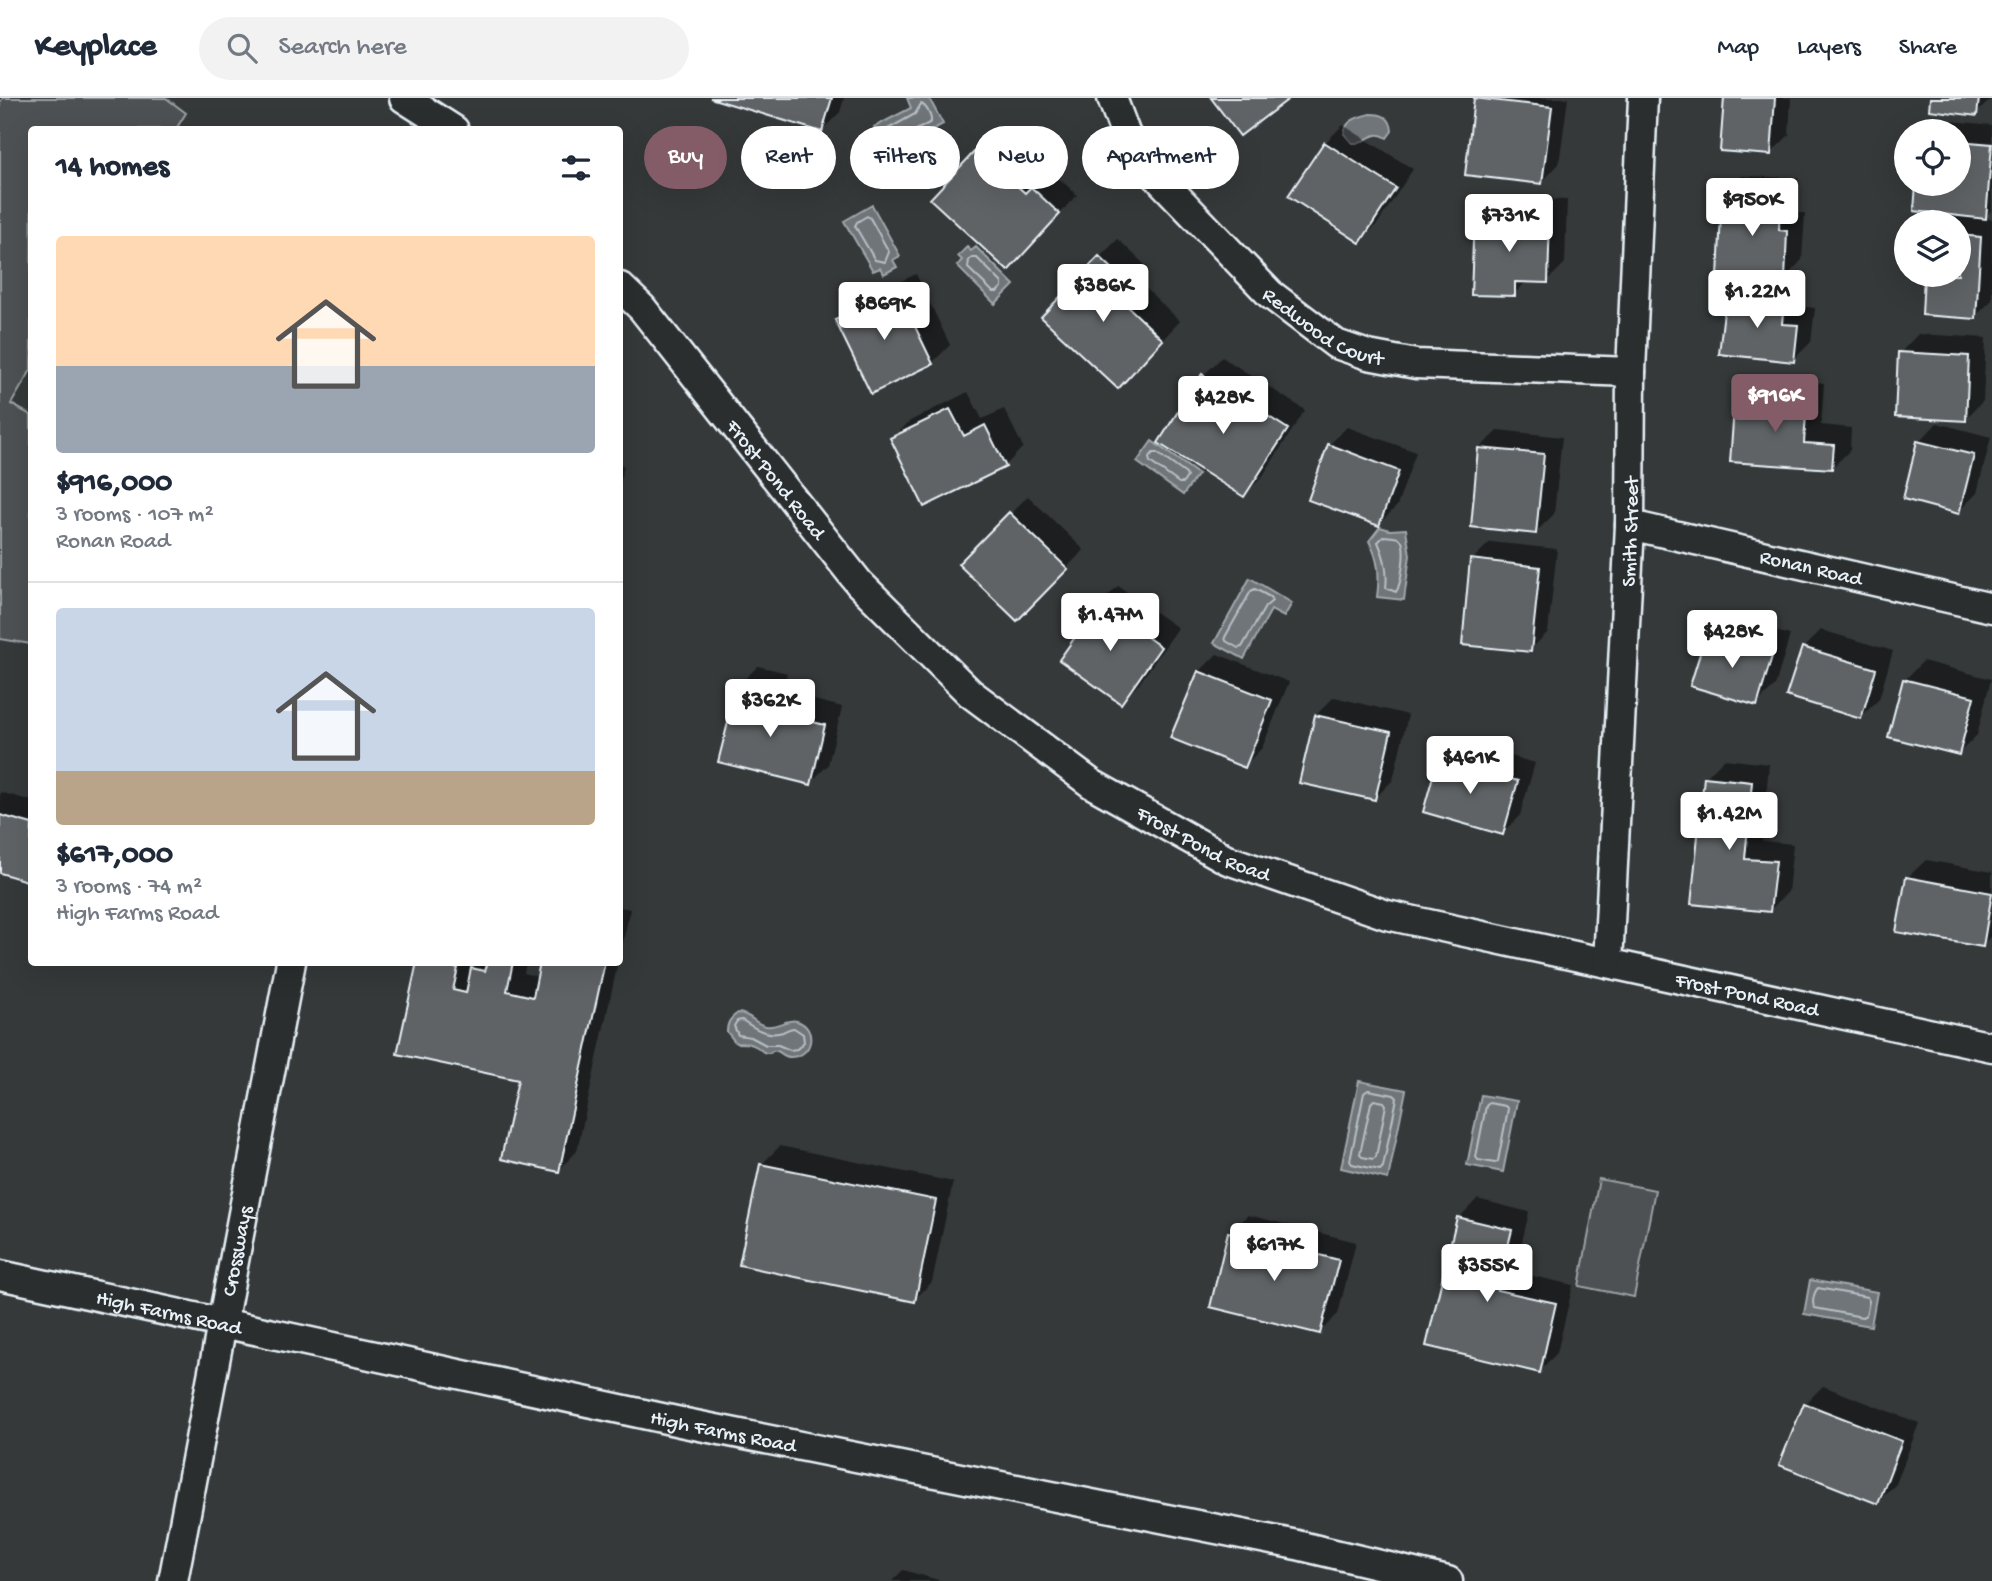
<!DOCTYPE html>
<html lang="en">
<head>
<meta charset="utf-8">
<style>
	:root { --surface:#fff; --page:#f2f2f3; --text:#1f2937; --muted:#747a83; --line:#e0e1e3; --accent:#845c67 }
	body { margin:0; font-family:"Gochi Hand",sans-serif; background:var(--page); color:var(--text); height:100vh; display:flex; flex-direction:column; font-size:26px; white-space:nowrap }
	* { box-sizing:border-box; margin:0 }
	p { font-size:23px; color:var(--muted) }
	.icon { flex:none; width:38px; height:38px; fill:none; stroke:currentColor; stroke-width:2; stroke-linecap:round; stroke-linejoin:round }
	.map { position:relative; flex:1; overflow:hidden }
	.side { position:absolute; left:28px; top:28px; width:595px; height:840px; display:flex; flex-direction:column; background:var(--surface); border-radius:7px; box-shadow:0 7px 28px #0002 }
	.side>* { flex:none }
	.hud { position:absolute; left:644px; top:28px; width:665px; height:63px; display:flex; gap:14px }
	.buttons { position:absolute; left:1894px; top:21px; display:grid; gap:14px }
	.buttons a { display:grid; place-items:center; width:77px; height:77px; border-radius:50%; background:var(--surface); box-shadow:0 7px 28px #0002; font-size:35px }
	.price { position:absolute; translate:-50% -60px; padding:0 16px; border-radius:7px; background:#fff; color:#222; font-size:23px; line-height:46px; filter:drop-shadow(0 2px 4px #0008) }
	.price::after { content:''; position:absolute; left:50%; top:42px; width:21px; height:16px; margin-left:-10px; background:inherit; clip-path:polygon(0 0,100% 0,50% 100%) }
	.price.current { background:var(--accent); color:#fff }
	ul { padding:0; list-style:none }
	li { display:grid; align-content:center; gap:14px; height:371px; padding:0 28px }
	li+li { border-top:2px solid var(--line) }
	li span { display:grid; place-items:center; height:217px; border-radius:7px; color:#555 }
	li>.icon { margin-inline-start:auto }
	span .icon { width:126px; height:126px; fill:#fffc; stroke-width:1 }
	li b { font-size:30px }
	h2 { display:flex; justify-content:space-between; align-items:center; height:84px; padding:0 28px; font-size:30px }
	.tag { padding:0 24px; border-radius:32px; background:var(--surface); box-shadow:0 7px 28px #0002; font-size:24px; line-height:63px }
	.tag.current { background:var(--accent); color:#fff }
	header { display:flex; align-items:center; gap:42px; box-sizing:border-box; height:98px; padding:0 35px; background:var(--surface); border-bottom:2px solid var(--line) }
	header strong { font-size:33px }
	nav { display:flex; gap:38px; margin-inline-start:auto; font-size:24px }
	.search { width:490px; height:63px; background:var(--page); display:flex; align-items:center; gap:18px; box-sizing:border-box; padding:0 24px; border-radius:38px; color:var(--muted); font-size:26px }
	.map>svg:first-child { display:block }
	.green { fill:#4d5152; stroke:#9aa1a5; stroke-width:2 }
	.water { fill:#707579; stroke:#a0a7ac; stroke-width:2 }
	.shadow { fill:#0007; fill-rule:evenodd }
	.lines { fill:none; stroke-linecap:round; stroke-linejoin:round }
	.shore { stroke:#b8bfc5; stroke-width:2 }
	.building { fill:#5f6365; stroke:#e8f1f8; stroke-width:2 }
	.street-casing { stroke:#e8f1f8; stroke-width:33 }
	.street { stroke:#2a2d2e; stroke-width:28 }
	.labels { text-anchor:middle; stroke-width:6; stroke-linejoin:round; paint-order:stroke }
	.street-label { font-size:21px; fill:#e8f1f8; stroke:#2a2d2e }
</style>
</head>
<body>
<header>
<strong>Keyplace</strong>
<div class="search"><svg class="icon" aria-label="search" viewBox="0 0 24 24"><circle cx="10" cy="10" r="6"/><path d="M15 15l6 6"/></svg>Search here</div>
<nav><a>Map</a><a>Layers</a><a>Share</a></nav>
</header>
<div class="map">
<svg width="1992" height="1483" viewBox="0 0 1992 1483">
	<rect width="100%" height="100%" fill="#35393a"/>
	<filter id="ink" filterUnits="userSpaceOnUse"><feTurbulence type="fractalNoise" baseFrequency=".0143" numOctaves="2"/><feDisplacementMap in="SourceGraphic" scale="14" xChannelSelector="R" yChannelSelector="G"/><feConvolveMatrix kernelMatrix="1 2 1 2 8 2 1 2 1" color-interpolation-filters="sRGB"/></filter>
	<g filter="url(#ink)">
		<path class="green" d="M3,0H166L186,15L176,31L32,32L31,272L11,306L31,317V546L0,541V4Z
			M1599,1081L1655,1092L1634,1199L1579,1188Z"/>
		<path class="water" d="M907,0H929L943,26L888,55L874,29L911,10Z
			M1370,16C1383,16 1391,19 1392,33L1387,40C1372,30 1366,47 1352,45L1344,36C1345,22 1358,19 1370,16Z
			M872,107L900,158L893,162L897,169L884,176L880,170L873,173L844,123Z
			M967,149L971,153L976,149L1014,187L995,206L957,168L962,162L958,158Z
			M1152,343L1198,376L1183,397L1137,364Z
			M1380,429L1390,432L1406,431L1410,457L1404,502L1377,499C1380,477 1379,462 1369,443Z
			M1250,480L1292,505L1284,519L1271,512L1244,561L1214,545Z
			M738,915C750,915 754,926 766,928C778,930 787,920 797,923C818,930 813,959 791,959C785,960 782,955 777,953C767,951 776,956 766,955C762,954 760,951 757,949C751,945 744,945 736,945L727,934C727,925 730,920 738,915Z
			M1359,983L1406,992L1388,1081L1341,1070Z
			M1481,997L1517,1003L1503,1074L1467,1067Z
			M1810,1182L1877,1194L1871,1228L1804,1216Z"/>
		<path class="shadow" d="M714,0H844L840,14L822,32Z
			M1476,0H1568L1559,66L1541,85L1467,75Z
			M1725,0H1791L1789,37L1771,55Z
			M1932,0H1992L1976,16Z
			M1941,22L1992,27V112L1984,120L1992,121V202L1975,219L1924,216L1926,177H1958V124H1940L1949,115L1916,112L1918,86H1958V33H1929Z
			M1343,27L1413,71L1378,125L1360,143L1291,98L1325,45Z
			M996,34L1044,78L1050,72L1077,97L1026,152L978,52Z
			M1742,78L1798,80L1796,115H1805L1802,162L1782,183L1802,185L1799,208L1815,210L1811,244L1793,262L1727,197L1746,179L1724,96Z
			M1493,100L1567,102L1565,165L1547,183L1528,182L1514,196L1475,118Z
			M1118,141L1147,169L1136,181L1180,223L1136,270L1100,159Z
			M916,176L950,247L932,265L837,223L856,205ZM905,187L906,190L857,214V210Z
			M1918,236L1986,240L1983,303L1965,321L1900,255Z
			M1222,259L1305,312L1262,379L1244,397L1204,277Z
			M1755,279L1824,285L1821,327L1851,330L1850,352L1832,370L1737,298Z
			M968,294L982,321L1004,311L1023,349L1005,368L925,407L892,341L910,323Z
			M1937,325L1991,339L1977,395L1958,414L1919,344Z
			M1347,329L1416,354L1397,408L1379,426L1329,347Z
			M1498,332L1562,339L1554,416L1536,434L1480,350Z
			M620,366L624,368L620,386Z
			M1028,398L1084,452L1017,520L961,466Z
			M1490,444L1557,451L1548,534L1530,552L1472,462Z
			M1118,488L1178,530L1139,586L1121,604L1100,506Z
			M1725,519L1790,537L1775,588L1756,606L1707,537Z
			M1821,532L1893,553L1879,601L1861,619L1803,550Z
			M1217,556L1289,584L1262,650L1244,668L1199,574Z
			M1923,563L1991,581L1977,637L1959,655L1905,582Z
			M758,568L787,575L782,594L842,609L828,667L810,685L740,586Z
			M1334,599L1408,617L1393,682L1375,700L1316,617Z
			M1458,643L1535,665L1520,717L1502,736L1439,661Z
			M1724,661L1769,666L1762,743L1793,746L1788,794L1770,812L1693,805L1706,679Z
			M0,694L32,703L30,782L0,774Z
			M1926,762L1992,774V837L1982,847L1907,780Z
			M620,809L630,811L620,858Z
			M418,864H473L471,873L480,864H526L524,875L539,879L542,864H618L577,1053L559,1072L521,981Z
			M780,1048L953,1084L932,1184L914,1202L762,1066Z
			M1477,1101L1529,1114L1515,1174L1573,1187L1557,1255L1539,1273L1459,1120Z
			M1248,1117L1356,1144L1338,1216L1320,1234L1230,1135Z
			M1823,1288L1919,1325L1896,1386L1877,1404L1805,1306Z
			M903,1472L942,1483H892Z"/>
		<g class="lines">
			<path class="shore" d="M921,6C926,7 932,19 931,24L894,44L890,43L886,32L915,16Z
				M867,118L870,120L889,154L885,164L875,162L855,128L857,124Z
				M972,160H977L1002,185V189L997,194H993L968,170L969,162Z
				M1153,355H1157L1186,376L1187,379L1183,385H1179L1150,364L1149,360Z
				M1384,438C1388,439 1398,438 1401,442C1407,450 1401,487 1396,494L1386,490C1388,474 1385,459 1378,444Z
				M1255,491L1270,499L1272,503L1265,509L1242,549L1238,550L1226,543L1225,539L1251,493Z
				M742,922C754,930 767,939 783,934C787,932 790,930 794,930L803,936L804,944L797,951L790,952L778,947H766L751,939L738,937L734,928L737,923Z
				M1368,992L1394,997L1397,1000L1383,1069L1380,1072L1352,1066L1350,1063L1364,995Z
				M1374,1002L1384,1004L1386,1007L1376,1059L1373,1061L1362,1059L1360,1056L1371,1005Z
				M1489,1005L1505,1008L1508,1011L1498,1063L1495,1065L1478,1062L1476,1059L1486,1008Z
				M1818,1190L1867,1199L1869,1203L1866,1217L1862,1219L1815,1210C1811,1206 1814,1194 1818,1190Z"/>
		</g>
		<path class="building" d="M710,0H832L822,34Z
			M1211,0H1290L1240,38Z
			M1474,0L1552,9L1542,86L1465,77Z
			M1724,0H1775L1771,57L1720,53Z
			M1930,0H1979L1977,18L1929,12Z
			M1958,43L1992,46L1986,121L1914,113L1916,86H1958Z
			M1324,44L1396,90L1360,145L1288,98Z
			M977,51L1025,95L1031,89L1060,116L1008,173L930,101Z
			M1722,95L1780,98L1779,132L1787,133L1785,182L1718,179Z
			M1474,117L1550,120L1548,185L1515,184V198L1471,197Z
			M1958,137L1981,139L1976,221L1922,217L1924,177H1958Z
			M1099,158L1131,188L1119,200L1163,242L1118,291L1041,219Z
			M898,193L933,266L871,296L835,222Z
			M1726,196L1784,203L1782,226L1798,227L1794,264L1719,256Z
			M1898,254L1969,258L1966,323L1895,319Z
			M1202,276L1288,331L1244,399L1158,345Z
			M1735,297L1807,302L1804,345L1834,347L1832,371L1730,364Z
			M950,311L964,338L985,327L1006,369L924,409L890,340Z
			M1917,343L1974,357L1959,416L1903,401Z
			M1328,346L1399,373L1379,428L1308,402Z
			M1478,350L1544,356L1536,436L1471,429Z
			M1009,414L1068,471L1017,523L958,466Z
			M1470,461L1540,469L1531,554L1462,547Z
			M1099,505L1161,549L1121,606L1059,562Z
			M1706,536L1773,555L1757,608L1690,588Z
			M1802,549L1876,571L1861,621L1786,598Z
			M1198,573L1272,602L1245,670L1170,640Z
			M1903,581L1974,599L1959,657L1888,639Z
			M738,585L770,593L765,612L825,627L811,687L718,664Z
			M1315,617L1391,634L1375,702L1299,685Z
			M1438,660L1518,683L1503,737L1423,714Z
			M1704,679L1752,684L1745,761L1776,763L1770,814L1691,806Z
			M0,717L32,726L30,784L0,775Z
			M1906,779L1992,795L1983,849L1896,834Z
			M417,864H433L458,870L453,892L466,895L471,870L485,873L488,864H513L507,893L533,899L540,864H605L559,1074L501,1061L518,982L397,956Z
			M760,1066L936,1102L915,1204L739,1167Z
			M1457,1119L1512,1132L1497,1192L1556,1205L1540,1275L1426,1248Z
			M1228,1134L1339,1162L1320,1236L1210,1209Z
			M1804,1305L1902,1343L1878,1406L1779,1367Z"/>
		<g class="lines">
			<g class="street-casing">
				<g id="street">
					<path d="M404,0L454,32"/>
					<path id="s1" d="M1112,0L1126,37L1146,67L1270,196L1336,246L1368,257L1416,266L1631,274"/>
					<path id="s2" d="M620,189L642,210L859,485L970,595L1092,686L1228,762L1387,817L1992,949"/>
					<path id="s3" d="M1630,427L1992,510"/>
					<path id="s4" d="M1608,865L1630,427L1631,274L1643,0"/>
					<path id="s5" d="M0,1177L685,1325L1297,1447L1448,1483"/>
					<path id="s6" d="M173,1483L291,864"/>
				</g>
			</g>
			<use href="#street" class="street"/>
		</g>
	</g>
	<g class="labels">
		<g class="street-label">
			<text dy="7" stroke="none"><textPath href="#s1" startOffset="318">Redwood Court</textPath></text>
			<text dy="7" stroke="none"><textPath href="#s2" startOffset="248">Frost Pond Road</textPath></text>
			<text dy="7" stroke="none"><textPath href="#s4" startOffset="432">Smith Street</textPath></text>
			<text dy="7" stroke="none"><textPath href="#s3" startOffset="186">Ronan Road</textPath></text>
			<text dy="7" stroke="none"><textPath href="#s2" startOffset="816">Frost Pond Road</textPath></text>
			<text dy="7" stroke="none"><textPath href="#s2" startOffset="1382">Frost Pond Road</textPath></text>
			<text dy="7" stroke="none"><textPath href="#s6" startOffset="336">Crossways</textPath></text>
			<text dy="7" stroke="none"><textPath href="#s5" startOffset="173">High Farms Road</textPath></text>
			<text dy="7" stroke="none"><textPath href="#s5" startOffset="740">High Farms Road</textPath></text>
		</g>
	</g>
</svg>
<div class="buttons">
<a><svg class="icon" aria-label="locate" viewBox="0 0 24 24"><circle cx="12" cy="12" r="6"/><path d="M12 2v4M12 18v4M2 12h4M18 12h4"/></svg></a>
<a><svg class="icon" aria-label="layers" viewBox="0 0 24 24"><path d="M12 4l9 5-9 5-9-5zM3 14l9 5 9-5"/></svg></a>
</div>
<b class="price" style="left:1752px;top:140px">$950K</b>
<b class="price" style="left:1509px;top:156px">$731K</b>
<b class="price" style="left:1103px;top:226px">$386K</b>
<b class="price" style="left:1757px;top:232px">$1.22M</b>
<b class="price" style="left:884px;top:244px">$869K</b>
<b class="price current" style="left:1775px;top:336px">$916K</b>
<b class="price" style="left:1223px;top:338px">$428K</b>
<b class="price" style="left:1110px;top:555px">$1.47M</b>
<b class="price" style="left:1732px;top:572px">$428K</b>
<b class="price" style="left:770px;top:641px">$362K</b>
<b class="price" style="left:1470px;top:698px">$461K</b>
<b class="price" style="left:1729px;top:754px">$1.42M</b>
<b class="price" style="left:1274px;top:1185px">$617K</b>
<b class="price" style="left:1487px;top:1206px">$355K</b>
<div class="hud">
<a class="tag current">Buy</a>
<a class="tag">Rent</a>
<a class="tag">Filters</a>
<a class="tag">New</a>
<a class="tag">Apartment</a>
</div>
<section class="side">
<h2>14 homes<svg class="icon" aria-label="filters" viewBox="0 0 24 24"><path d="M4 7h16M4 17h16"/><circle cx="9" cy="7" r="2"/><circle cx="15" cy="17" r="2"/></svg></h2>
<ul>
<li><span style="background:linear-gradient(#ffd9b3 60%,#9aa5b1 0)"><svg class="icon" aria-label="home" viewBox="0 0 24 24"><path d="M3 11l9-7 9 7M6 9v11h12V9"/></svg></span><div><b>$916,000</b><p>3 rooms · 107 m²</p><p>Ronan Road</p></div></li>
<li><span style="background:linear-gradient(#c9d6e8 75%,#b9a48a 0)"><svg class="icon" aria-label="home" viewBox="0 0 24 24"><path d="M3 11l9-7 9 7M6 9v11h12V9"/></svg></span><div><b>$617,000</b><p>3 rooms · 74 m²</p><p>High Farms Road</p></div></li>
</ul>
</section>
</div>
</body>
</html>
